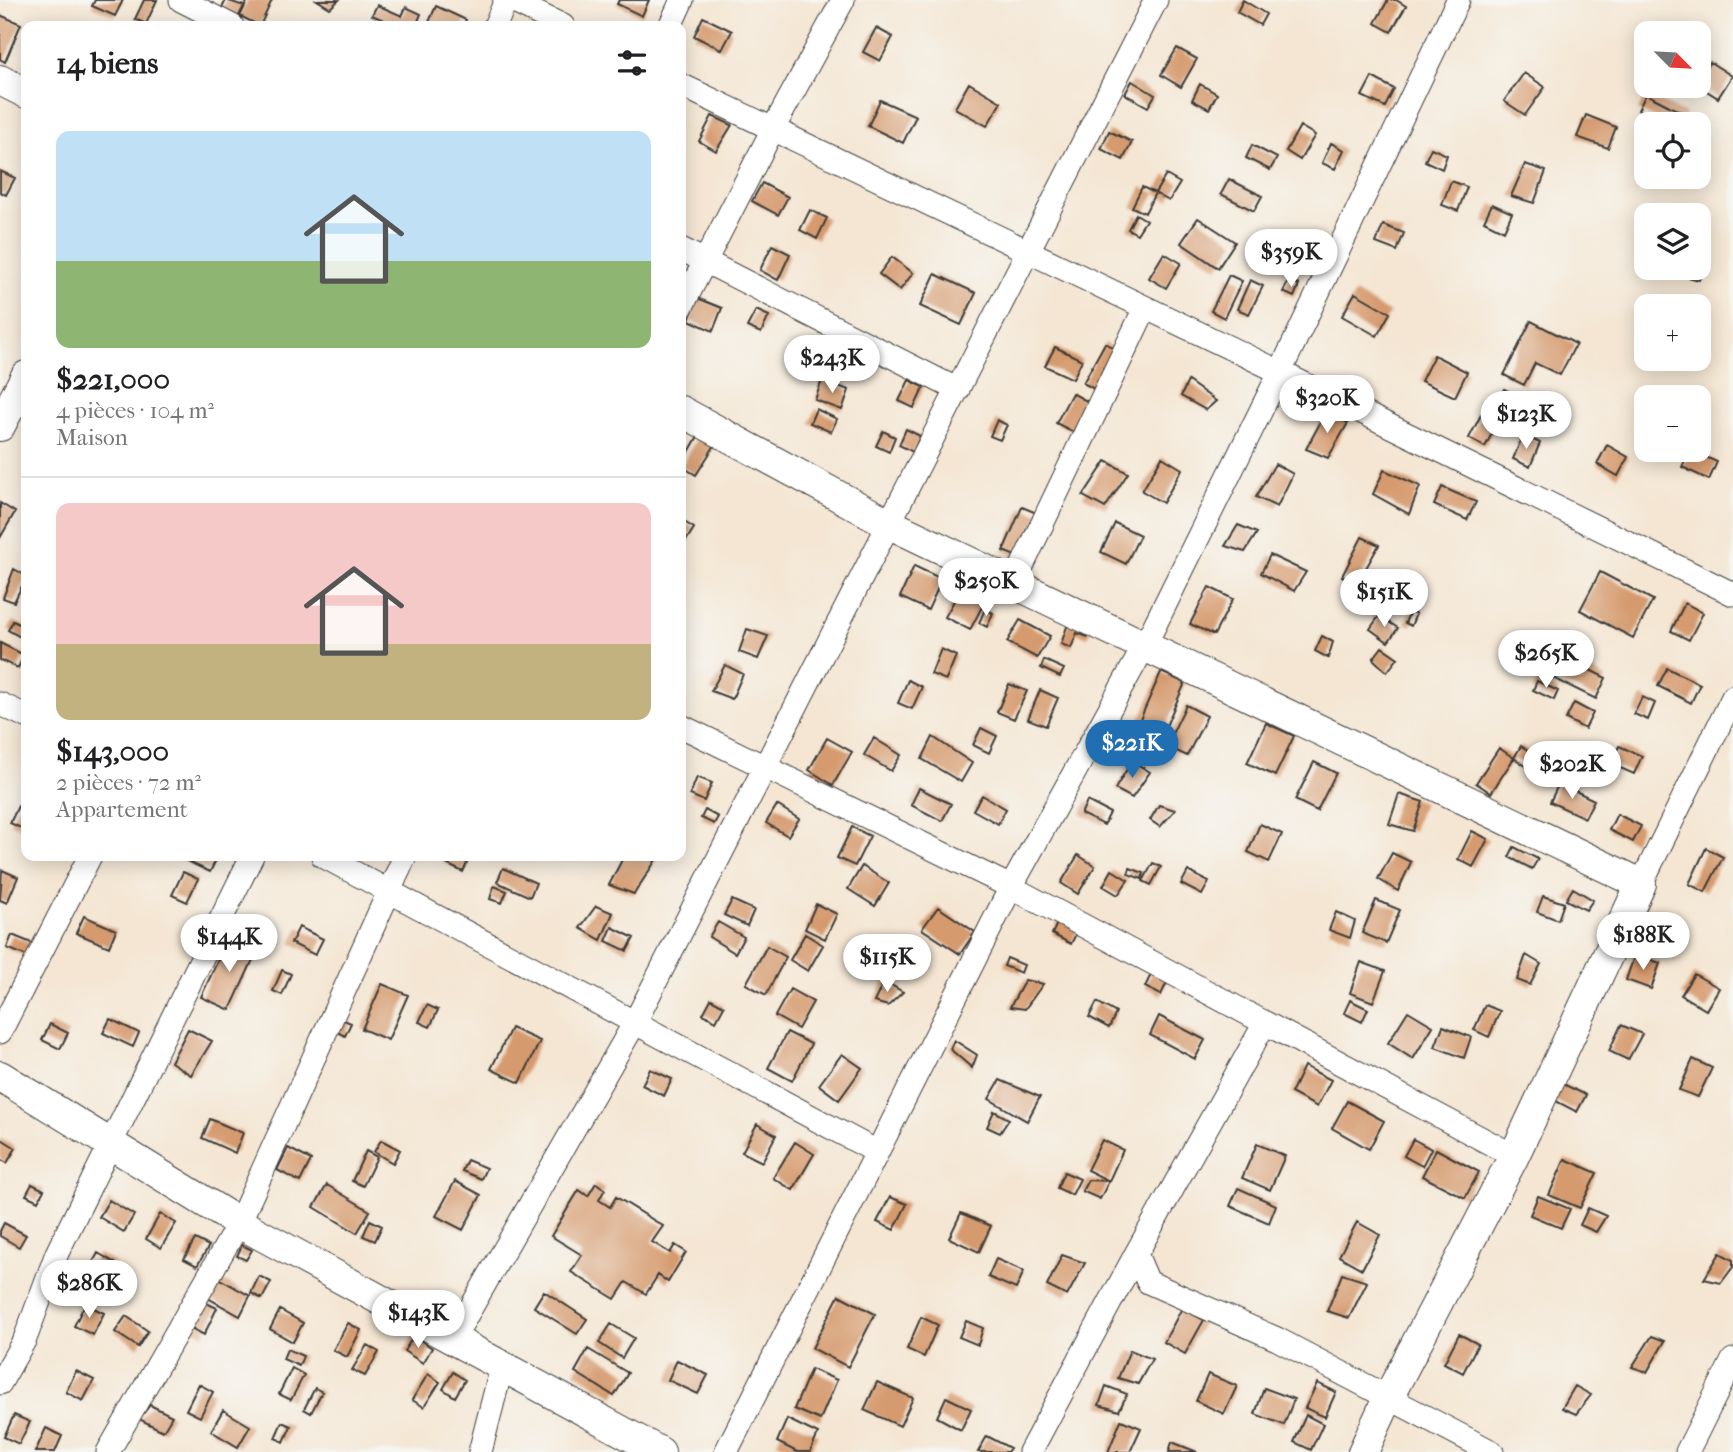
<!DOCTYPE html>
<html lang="fr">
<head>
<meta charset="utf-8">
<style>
	:root { --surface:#fff; --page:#f6f6f6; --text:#202124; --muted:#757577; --line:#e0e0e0; --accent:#1f6fb2 }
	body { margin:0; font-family:"IM FELL French Canon",serif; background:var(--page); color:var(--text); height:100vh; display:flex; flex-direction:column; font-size:26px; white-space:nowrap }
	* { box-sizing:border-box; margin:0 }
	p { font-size:23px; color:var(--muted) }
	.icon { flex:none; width:38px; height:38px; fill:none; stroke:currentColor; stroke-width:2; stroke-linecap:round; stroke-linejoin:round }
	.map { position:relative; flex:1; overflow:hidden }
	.drawer { position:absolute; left:21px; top:21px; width:665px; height:840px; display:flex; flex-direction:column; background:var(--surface); border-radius:14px; box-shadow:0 4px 18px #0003 }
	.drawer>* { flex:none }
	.needle { width:46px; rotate:114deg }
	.tools { position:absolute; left:1634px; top:21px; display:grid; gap:14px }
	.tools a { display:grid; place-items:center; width:77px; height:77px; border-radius:14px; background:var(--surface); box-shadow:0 4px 18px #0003; font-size:35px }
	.price { position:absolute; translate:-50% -60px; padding:0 16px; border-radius:24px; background:#fff; color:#222; font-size:23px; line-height:46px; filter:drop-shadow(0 2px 4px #0008) }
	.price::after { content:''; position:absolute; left:50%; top:42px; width:21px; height:16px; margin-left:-10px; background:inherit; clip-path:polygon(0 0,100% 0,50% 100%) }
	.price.selected { background:var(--accent); color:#fff }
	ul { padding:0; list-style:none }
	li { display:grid; align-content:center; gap:14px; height:371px; padding:0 35px }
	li+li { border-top:2px solid var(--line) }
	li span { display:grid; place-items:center; height:217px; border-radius:14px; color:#555 }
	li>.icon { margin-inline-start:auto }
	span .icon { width:126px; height:126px; fill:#fffc; stroke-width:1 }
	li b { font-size:30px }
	h2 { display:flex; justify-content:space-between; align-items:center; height:84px; padding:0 35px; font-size:30px }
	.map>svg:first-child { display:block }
	.building { fill:#d59a6d }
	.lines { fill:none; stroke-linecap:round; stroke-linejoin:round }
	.minor-casing { stroke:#3c3a37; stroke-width:25 }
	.tertiary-casing { stroke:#3c3a37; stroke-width:32 }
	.minor { stroke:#fff; stroke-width:23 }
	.tertiary { stroke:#fff; stroke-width:30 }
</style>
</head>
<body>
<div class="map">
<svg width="1733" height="1452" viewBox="0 0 1733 1452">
	<rect width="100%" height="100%" fill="#f6f6f2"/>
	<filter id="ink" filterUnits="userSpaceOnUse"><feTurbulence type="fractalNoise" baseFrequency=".0143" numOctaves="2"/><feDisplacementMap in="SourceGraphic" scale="14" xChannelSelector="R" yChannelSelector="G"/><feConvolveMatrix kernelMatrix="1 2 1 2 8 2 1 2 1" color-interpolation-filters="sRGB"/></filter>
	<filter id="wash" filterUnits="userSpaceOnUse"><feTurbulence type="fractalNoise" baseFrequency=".00686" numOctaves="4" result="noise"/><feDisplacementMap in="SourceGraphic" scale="28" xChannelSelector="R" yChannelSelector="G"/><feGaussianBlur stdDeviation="1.57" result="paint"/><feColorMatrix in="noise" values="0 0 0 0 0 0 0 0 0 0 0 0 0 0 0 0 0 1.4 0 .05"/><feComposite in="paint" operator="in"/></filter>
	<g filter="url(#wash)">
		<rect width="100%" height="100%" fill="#f4e6d3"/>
		<g id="blocks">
			<path class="building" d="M95,0H123L115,16L92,6Z
				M144,0H157L146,24L135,19Z
				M226,0L244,6L237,20L221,10Z
				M248,0H272L260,26L240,16Z
				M317,0H339L330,8Z
				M619,0H649L642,16L617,4Z
				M1243,0L1266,14L1260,25L1237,12Z
				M1388,0H1396L1406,6L1391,32L1375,23Z
				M377,5L402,16L406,7L421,14L416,26H397L372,15Z
				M436,6L466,20L463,26H438L429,22Z
				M0,15L21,24L5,62L0,59Z
				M703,17L732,31L722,50L694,36Z
				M876,28L893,37L880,61L863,52Z
				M1177,48L1197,59L1181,87L1161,75Z
				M1710,62L1732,76L1718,98L1699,86V78Z
				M1524,73L1545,87L1525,115L1504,101Z
				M1372,77L1394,89L1385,107L1362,96Z
				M1132,81L1155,95L1148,107L1125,94Z
				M969,83L1001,102L987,126L955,108Z
				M1200,84L1217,94L1209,109L1192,100Z
				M1646,94L1685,114L1680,124H1667L1638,110Z
				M880,100L916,116L903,143L868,126Z
				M1586,115L1616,127L1608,148L1577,137Z
				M712,116L732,125L716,151L699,141Z
				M1300,126L1315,135L1300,160L1286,151Z
				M1109,131L1132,142L1123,160L1101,149Z
				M1331,143L1344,150L1335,169L1322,163Z
				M1252,145L1277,158L1270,170L1246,158Z
				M1431,148L1447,155L1442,169L1425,161Z
				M1525,164L1546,171L1534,203L1511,196Z
				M0,171L15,178L6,195L0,192Z
				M1166,175L1180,183L1169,201L1155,193Z
				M1229,179L1262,196L1254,211L1221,194Z
				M1451,181L1467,187L1458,211L1442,205Z
				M762,183L788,197L778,215L752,201Z
				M1142,187L1155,193L1145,213L1132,207Z
				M1492,204L1512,213L1504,231L1484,221Z
				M810,210L827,218L817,239L800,230Z
				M1136,214L1146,220L1137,234L1128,229Z
				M1198,218L1235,242L1218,268L1181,243Z
				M1383,225L1404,233L1397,251L1376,243Z
				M772,245L790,254L778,280L760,270Z
				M1164,253L1181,263L1166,288L1149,278Z
				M892,257L913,273L900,290L879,274Z
				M1699,262L1704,263L1699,280L1678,274L1680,268H1699Z
				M935,274L976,293L961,325L920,306Z
				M1229,275L1242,281L1224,318L1211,311Z
				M1250,280L1263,286L1249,314L1237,309Z
				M1289,280L1299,285L1294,297L1283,292Z
				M1355,293L1390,313L1377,336L1342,316Z
				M697,298L722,308L713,331L689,320Z
				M756,310L769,316L761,333L747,327Z
				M1531,321L1576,344L1560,375L1535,363L1524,385L1504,375Z
				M1105,343L1118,351L1096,390L1083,383Z
				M1055,347L1082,360L1073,379L1045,366Z
				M1434,355L1467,372L1455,397L1421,381Z
				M822,380L849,390L842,410L815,400Z
				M909,380L924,387L914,408L899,401Z
				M1188,381L1216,401L1206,410L1181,396Z
				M1504,389L1549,413L1538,434L1493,410Z
				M1072,393L1094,405L1079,435L1056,423Z
				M816,409L837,419L831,432L810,423Z
				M1483,411L1499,420L1485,447L1469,438Z
				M1326,412L1348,423L1328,458L1306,449Z
				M997,420L1007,425L1000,440L990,436Z
				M906,429L920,436L913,452L899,445Z
				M883,431L895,437L889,452L876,446Z
				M1523,435L1540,443L1530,467L1513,459Z
				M698,436L715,445L696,475L681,466Z
				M1607,445L1628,457L1618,476L1597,464Z
				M1690,450L1717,462L1709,480L1682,467Z
				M1162,457L1182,469L1163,503L1142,491Z
				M1106,461L1128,473L1105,508L1083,496Z
				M1275,464L1293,474L1277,507L1256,497Z
				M1384,470L1420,486L1409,514L1373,494Z
				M1442,487L1476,502L1467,520L1434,505Z
				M0,503L15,512L0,538Z
				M1022,507L1039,514L1020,558L1003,551Z
				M681,520L694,528L686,541L681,539Z
				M1115,523L1140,535L1126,564L1101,552Z
				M1238,525L1257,533L1245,552L1225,546Z
				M1362,537L1379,545L1357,584L1342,576Z
				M1270,555L1306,572L1294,591L1261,573Z
				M914,566L942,579L928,610L900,597Z
				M14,569L26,576V578L14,602L3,598Z
				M1600,572L1653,600L1633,638L1580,610Z
				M1209,587L1233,599L1214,635L1190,624Z
				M961,588L985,601L970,630L945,617Z
				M1685,603L1703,613L1689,640L1671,631Z
				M985,609L993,613L987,627L979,623Z
				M1410,611L1416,614L1411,626L1405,623Z
				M1379,616L1398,628L1388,642L1370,629Z
				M1020,620L1050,636L1037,658L1007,642Z
				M13,621L26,627V640L8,630Z
				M1069,621L1091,629L1088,637L1077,633L1071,648L1061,644Z
				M747,629L768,636L758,659L739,652Z
				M1322,636L1333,642L1328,658L1315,651Z
				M0,643L24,655L18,668L0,660Z
				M1382,647L1398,658L1387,672L1373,659Z
				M941,649L956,656L946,680L931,674Z
				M1556,653L1606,678L1596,699L1545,674Z
				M1044,660L1064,669L1060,677L1041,668Z
				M725,665L743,674L732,699L711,691Z
				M1667,668L1700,684L1691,703L1658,686Z
				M1161,672L1185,683L1162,735L1138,724Z
				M908,680L922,687L912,709L898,703Z
				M1537,681L1558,691L1554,700L1533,690Z
				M1009,684L1027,691L1014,719L997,712Z
				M1040,690L1058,698L1046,726L1028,719Z
				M1642,697L1655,703L1648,720L1634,714Z
				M1574,703L1593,713L1585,729L1566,719Z
				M1186,705L1207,716L1187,756L1166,746Z
				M1266,723L1294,736L1275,776L1247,763Z
				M981,728L997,736L989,753L973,745Z
				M933,737L972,763L961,782L922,759Z
				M827,738L852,752L833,785L809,770Z
				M874,738L901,755L891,771L864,755Z
				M1138,742L1158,753L1152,762L1134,755Z
				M1521,746L1537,756L1529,768L1514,758Z
				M1619,746L1642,756L1634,774L1611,764Z
				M1499,748L1514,758L1491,793L1476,783Z
				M1132,761L1150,772L1132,798L1115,789Z
				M1314,762L1336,773L1317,811L1295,800Z
				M697,777L712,783L704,801L690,795Z
				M1559,783L1594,800L1585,818L1550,802Z
				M919,788L951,804L942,821L911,805Z
				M1399,794L1423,802L1413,831L1389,824Z
				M982,795L1006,809L998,824L973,810Z
				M1087,801L1110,813L1104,825L1081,814Z
				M777,805L799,819L788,836L766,823Z
				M1159,805L1175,810L1160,827L1150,820Z
				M18,806L26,810L25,830L10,823Z
				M705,810L718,817L714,824L701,818Z
				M1617,814L1641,826L1633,842L1609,830Z
				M1260,824L1282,834L1269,862L1248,852Z
				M852,827L870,836L855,866L837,858Z
				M1472,831L1488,839L1473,867L1458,859Z
				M1514,847L1538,859L1532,869L1509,857Z
				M1706,848L1723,857L1705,892L1689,884Z
				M1392,853L1411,862L1398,891L1378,879Z
				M1078,855L1095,866L1078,894L1061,883Z
				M176,856H218L210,872Z
				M448,856H461L469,859L463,872L444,863Z
				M624,856H647L656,860L634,894L609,885Z
				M1153,863L1161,867L1151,885L1143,881Z
				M862,866L889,883L875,906L848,889Z
				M503,868L536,883L530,897L497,882Z
				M1130,868L1144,873L1142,879L1128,874Z
				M2,870L18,877L7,903L0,900Z
				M1112,870L1128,880L1118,895L1103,886Z
				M1188,871L1209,882L1202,895L1181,884Z
				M183,872L198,879L187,902L172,895Z
				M494,886L507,891L502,903L490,899Z
				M1573,888L1593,900L1586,910L1566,900Z
				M1543,896L1564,903L1558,920L1537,912Z
				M732,900L754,910L747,926L724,915Z
				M1376,900L1400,910L1386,943L1362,933Z
				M816,904L837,914L825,939L805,929Z
				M596,906L613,913L601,940L580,928Z
				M938,907L975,932L960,954L922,929Z
				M1336,912L1355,921L1350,938L1329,930Z
				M84,916L116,930L109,947L76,933Z
				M1059,919L1078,930L1071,944L1052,934Z
				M718,922L744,937L735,953L709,937Z
				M299,927L323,939L315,955L291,943Z
				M612,927L634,938L627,951L606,941Z
				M805,934L823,945L808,971L790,960Z
				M12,935L34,944L29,957L7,948Z
				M228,938L257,951L230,1010L201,997Z
				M767,946L786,957L766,995L746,984Z
				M1635,954L1660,963L1651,989L1626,980Z
				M1526,955L1541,964L1530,985L1517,980Z
				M1007,958L1024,965L1021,973L1004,966Z
				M1361,962L1385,971L1373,1002L1350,993Z
				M282,970L291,974L282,995L273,991Z
				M1152,972L1168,980L1161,995L1145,987Z
				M1694,974L1719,988L1706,1010L1681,995Z
				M1025,980L1043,984L1025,1009L1010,1007Z
				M884,981L903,992L888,1006L874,1002Z
				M382,984L408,995L388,1040L362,1029Z
				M790,989L813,1002L798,1029L775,1016Z
				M711,999L724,1006L716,1021L703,1014Z
				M1350,1000L1368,1009L1362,1022L1344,1013Z
				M1097,1002L1116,1013L1109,1028L1089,1017Z
				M427,1005L438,1010L430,1027L419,1022Z
				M1485,1005L1500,1011L1489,1037L1474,1030Z
				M1408,1011L1433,1026L1413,1059L1388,1043Z
				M1159,1016L1205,1040L1195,1059L1150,1035Z
				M339,1018L351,1023L345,1036L333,1030Z
				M110,1019L139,1033L133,1047L103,1033Z
				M50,1024L68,1033L60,1049L42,1040Z
				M1621,1025L1642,1034L1628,1060L1609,1051Z
				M1443,1026L1471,1037L1464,1058L1435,1047Z
				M511,1028L540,1041L520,1083L491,1069Z
				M188,1029L212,1041L191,1075L171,1062Z
				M787,1032L811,1044L792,1081L768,1068Z
				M954,1040L977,1055L972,1068L950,1049Z
				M842,1054L862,1068L839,1100L819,1085Z
				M1693,1059L1712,1068L1698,1097L1679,1090Z
				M1304,1066L1331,1080L1317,1107L1291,1093Z
				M650,1069L672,1079L664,1096L642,1085Z
				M1000,1080L1040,1097L1027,1121L989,1099Z
				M1561,1083L1586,1095L1577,1112L1552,1099Z
				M1347,1101L1384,1121L1369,1149L1332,1128Z
				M994,1111L1009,1119L1000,1133L987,1127Z
				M210,1119L243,1133L235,1153L202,1138Z
				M757,1124L776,1135L762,1162L742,1152Z
				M0,1138L16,1148L7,1163L0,1159Z
				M1413,1139L1431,1149L1422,1166L1404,1156Z
				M381,1140L400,1150L393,1163L374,1152Z
				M1102,1140L1123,1150L1109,1181L1087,1170Z
				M795,1142L814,1154L793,1190L773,1178Z
				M1257,1144L1285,1156L1270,1190L1242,1178Z
				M288,1148L311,1160L300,1182L277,1170Z
				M1436,1149L1479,1172L1465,1198L1422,1176Z
				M366,1151L377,1157L363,1186L352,1181Z
				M1565,1159L1597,1173L1580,1208L1549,1195Z
				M467,1160L486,1168L481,1179L462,1171Z
				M1064,1172L1080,1179L1072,1195L1057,1188Z
				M1088,1180L1109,1181L1100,1199L1082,1191Z
				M455,1181L481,1195L463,1230L436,1216Z
				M596,1183L605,1189L599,1200L610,1207L616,1197L663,1226L652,1242L670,1253L675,1245L686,1252L668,1282L658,1275L646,1294L626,1282L615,1299L571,1272L582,1255L551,1236L579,1190L588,1196Z
				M32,1184L44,1190L38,1201L26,1195Z
				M327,1185L370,1211L357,1233L314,1207Z
				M1238,1188L1276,1205L1269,1223L1230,1206Z
				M1538,1196L1570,1209L1561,1228L1530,1215Z
				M890,1197L907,1204L894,1230L877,1222Z
				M109,1200L134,1215L124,1232L99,1217Z
				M1588,1208L1606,1216L1596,1232L1580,1225Z
				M961,1213L991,1226L979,1252L949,1238Z
				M160,1214L176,1223L161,1248L146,1239Z
				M370,1220L382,1226L375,1241L363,1236Z
				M1357,1222L1380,1235L1362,1269L1339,1256Z
				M4,1223L26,1235L19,1247L0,1236V1231Z
				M195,1239L209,1246L197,1266L184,1259Z
				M242,1245L252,1250L246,1260L237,1256Z
				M98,1253L115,1263L103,1286L85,1277Z
				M1720,1253L1733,1260V1267L1721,1283L1704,1279Z
				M1062,1255L1085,1263L1067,1296L1047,1286Z
				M996,1259L1024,1271L1016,1289L988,1277Z
				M1342,1274L1367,1282L1349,1318L1327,1311Z
				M259,1276L271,1282L262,1299L251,1293Z
				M218,1278L250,1296L240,1316L208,1298Z
				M544,1291L587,1319L577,1334L534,1307Z
				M839,1295L875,1314L848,1367L812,1348Z
				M202,1301L217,1308L204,1335L189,1327Z
				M85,1304L104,1313L93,1335L74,1326Z
				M1182,1308L1204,1320L1185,1354L1164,1342Z
				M280,1310L303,1323L293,1342L270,1329Z
				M126,1316L148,1331L138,1347L115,1332Z
				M921,1317L938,1325L924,1357L907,1349Z
				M966,1321L983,1328L978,1345L959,1337Z
				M348,1323L361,1330L347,1357L333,1350Z
				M611,1324L634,1338L622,1358L599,1343Z
				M1459,1334L1478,1344L1463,1373L1444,1363Z
				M414,1336L432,1348L423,1363L404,1351Z
				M1652,1336L1665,1341L1647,1372L1632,1367Z
				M367,1345L379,1352L365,1376L352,1370Z
				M287,1349L303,1356L299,1366L283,1359Z
				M588,1349L628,1373L614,1396L575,1372Z
				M1130,1350L1152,1359L1138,1384L1118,1378Z
				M677,1360L708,1375L698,1394L668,1380Z
				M292,1368L304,1375L291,1400L279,1394Z
				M811,1369L837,1380L820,1420L794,1409Z
				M76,1371L94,1380L83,1401L66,1392Z
				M453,1372L465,1380L455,1397L443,1389Z
				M428,1374L440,1382L424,1407L412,1400Z
				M1208,1374L1237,1386L1224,1414L1196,1401Z
				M877,1382L913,1398L900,1426L864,1410Z
				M1317,1383L1336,1392L1325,1417L1305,1408Z
				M199,1384L213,1392L200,1417L186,1410Z
				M1106,1386L1127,1394L1119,1411L1099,1405Z
				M1575,1386L1591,1395L1576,1414L1562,1408Z
				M315,1388L322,1392L311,1413L304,1409Z
				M1264,1388L1294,1399L1284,1425L1255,1414Z
				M946,1397L971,1409L961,1430L937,1417Z
				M150,1405L172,1416L163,1431L139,1419Z
				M223,1410L250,1426L238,1447L211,1431Z
				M14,1415L30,1422L19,1444L4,1437Z
				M1306,1415L1323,1424L1311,1450L1294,1442Z
				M787,1419L818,1434L810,1452H797L777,1442Z
				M1121,1420L1141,1428L1130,1452H1108Z
				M282,1422L291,1426L284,1442L275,1438Z
				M46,1428L62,1436L55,1452H35Z
				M987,1436L1010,1448L1007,1452H978Z
				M1172,1442L1197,1452H1169Z"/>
		</g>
	</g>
	<g filter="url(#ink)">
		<use href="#blocks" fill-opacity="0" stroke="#3c3a37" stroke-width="2"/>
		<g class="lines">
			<g class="minor-casing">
				<path id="minor" d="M181,0L232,26
					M510,0L563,26
					M495,26L506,0
					M670,26L682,0
					M681,85L1280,372L1733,594
					M681,249L958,390
					M681,308L773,129L843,0
					M1014,583L1145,308
					M0,704L26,716
					M681,726L1011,887L1514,1156
					M323,856L877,1152
					M1641,884L1733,697
					M0,1032L90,856
					M1136,1254L1148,1282L1277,1339L1492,1452
					M453,1339L634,1024L1156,0
					M0,1383L25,1339L57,1253L252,856
					M108,1452L239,1223L405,856
					M480,1452L502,1366
					M726,1452L1011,887L1145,645L1280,372L1458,0
					M1030,1452L1136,1254L1265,1023
					M1687,1452L1733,1360"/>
			</g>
			<g class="tertiary-casing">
				<path id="tertiary" d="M0,80L26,93
					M681,411L890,524L1641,884L1514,1156L1389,1396L1363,1452
					M0,426L26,376
					M0,1076L239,1223L660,1452"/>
			</g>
			<use href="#minor" class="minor"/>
			<use href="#tertiary" class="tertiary"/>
		</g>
	</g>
</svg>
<div class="tools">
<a><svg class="needle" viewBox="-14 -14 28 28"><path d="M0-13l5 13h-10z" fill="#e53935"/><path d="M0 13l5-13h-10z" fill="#757577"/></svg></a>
<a><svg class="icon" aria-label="locate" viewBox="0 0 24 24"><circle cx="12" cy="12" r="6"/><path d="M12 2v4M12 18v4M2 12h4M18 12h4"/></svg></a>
<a><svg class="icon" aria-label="layers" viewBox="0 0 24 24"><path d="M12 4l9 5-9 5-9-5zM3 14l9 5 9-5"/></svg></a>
<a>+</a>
<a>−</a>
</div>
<b class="price" style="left:1291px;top:289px">$359K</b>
<b class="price" style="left:832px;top:395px">$243K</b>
<b class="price" style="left:1327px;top:435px">$320K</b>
<b class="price" style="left:1526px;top:451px">$123K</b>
<b class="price" style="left:986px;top:618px">$250K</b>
<b class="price" style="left:1384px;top:629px">$151K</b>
<b class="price" style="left:1546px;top:690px">$265K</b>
<b class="price selected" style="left:1132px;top:780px">$221K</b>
<b class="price" style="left:1572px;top:801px">$202K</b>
<b class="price" style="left:1643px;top:972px">$188K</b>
<b class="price" style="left:229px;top:974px">$144K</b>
<b class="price" style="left:887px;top:994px">$115K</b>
<b class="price" style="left:89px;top:1320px">$286K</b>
<b class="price" style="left:418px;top:1350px">$143K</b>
<section class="drawer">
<h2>14 biens<svg class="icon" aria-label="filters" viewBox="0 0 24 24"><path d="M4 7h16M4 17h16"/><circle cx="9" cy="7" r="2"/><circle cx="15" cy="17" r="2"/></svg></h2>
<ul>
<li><span style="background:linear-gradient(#bfe0f5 60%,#8fb573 0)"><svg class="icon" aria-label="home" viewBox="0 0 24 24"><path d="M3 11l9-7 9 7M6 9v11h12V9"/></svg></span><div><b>$221,000</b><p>4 pièces · 104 m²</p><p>Maison</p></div></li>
<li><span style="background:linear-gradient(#f6c9c9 65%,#c2b280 0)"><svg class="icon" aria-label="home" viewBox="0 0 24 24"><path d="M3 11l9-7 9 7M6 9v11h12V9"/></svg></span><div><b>$143,000</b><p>2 pièces · 72 m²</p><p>Appartement</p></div></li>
</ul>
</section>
</div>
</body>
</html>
